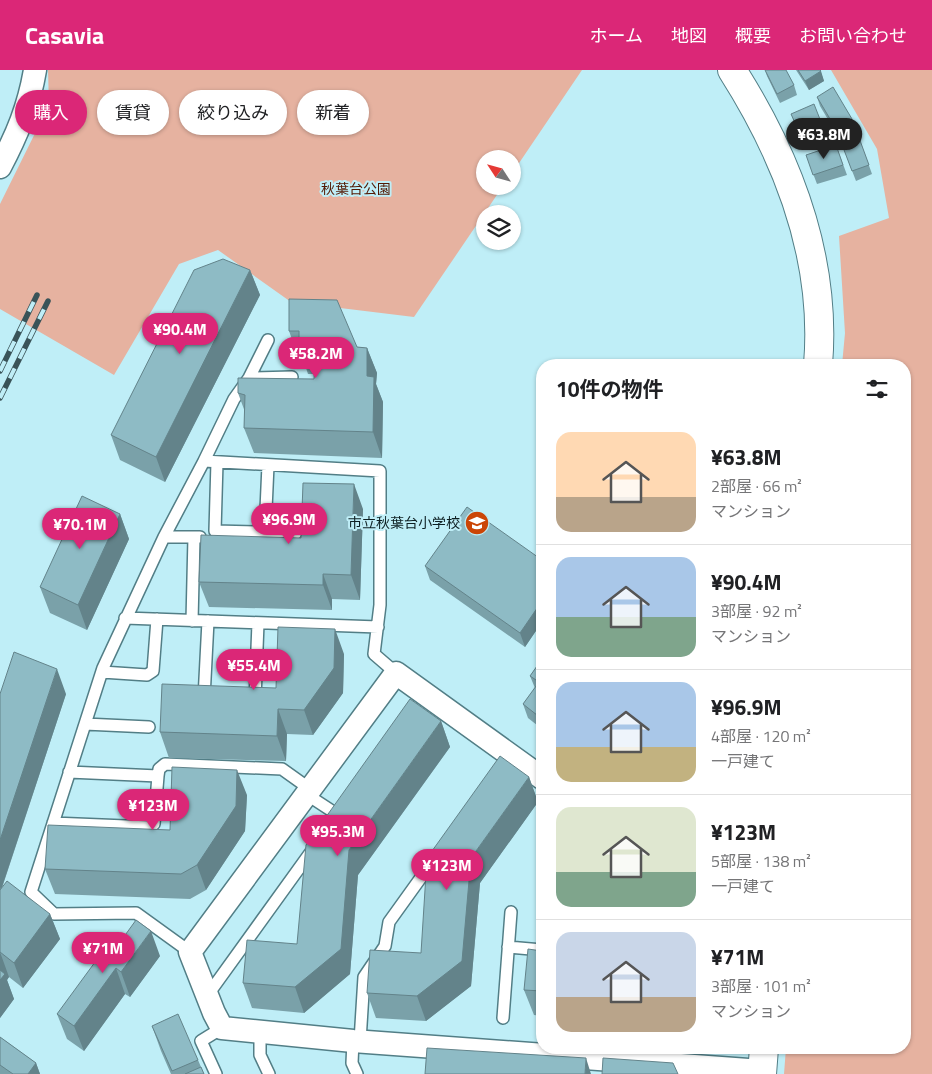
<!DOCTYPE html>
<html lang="ja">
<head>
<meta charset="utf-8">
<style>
	:root { --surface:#fff; --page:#f6f6f6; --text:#202124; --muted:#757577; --line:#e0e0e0; --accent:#db2777 }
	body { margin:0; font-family:"Titillium Web","Noto Sans JP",sans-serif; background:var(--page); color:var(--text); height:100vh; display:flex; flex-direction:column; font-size:19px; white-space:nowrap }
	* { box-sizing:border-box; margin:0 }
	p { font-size:16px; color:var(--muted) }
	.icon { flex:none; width:28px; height:28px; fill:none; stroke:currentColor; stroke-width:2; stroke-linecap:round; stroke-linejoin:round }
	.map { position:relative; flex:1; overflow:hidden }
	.panel { position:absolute; left:536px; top:289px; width:375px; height:695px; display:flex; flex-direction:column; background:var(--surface); border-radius:20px; box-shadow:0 1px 4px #0004 }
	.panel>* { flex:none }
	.top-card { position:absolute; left:15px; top:20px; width:446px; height:45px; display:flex; gap:10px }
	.needle { width:32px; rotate:306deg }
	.fabs { position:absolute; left:476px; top:80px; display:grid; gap:10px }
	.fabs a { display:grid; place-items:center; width:45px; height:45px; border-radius:50%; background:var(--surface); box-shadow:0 1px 4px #0004; font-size:25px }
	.price { position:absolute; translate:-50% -42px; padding:0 11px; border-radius:18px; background:var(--accent); color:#fff; font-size:16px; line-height:32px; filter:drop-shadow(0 1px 2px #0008) }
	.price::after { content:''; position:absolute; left:50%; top:30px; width:15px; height:11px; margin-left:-8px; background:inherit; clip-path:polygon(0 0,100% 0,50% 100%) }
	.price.active { background:#222; color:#fff }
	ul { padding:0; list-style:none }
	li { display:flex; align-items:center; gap:15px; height:125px; padding:0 20px }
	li+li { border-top:1px solid var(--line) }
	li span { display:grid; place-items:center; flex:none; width:140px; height:100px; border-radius:15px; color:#555 }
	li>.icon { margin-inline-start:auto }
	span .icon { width:60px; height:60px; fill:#fffc; stroke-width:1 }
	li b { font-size:21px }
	h2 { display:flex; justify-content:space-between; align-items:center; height:60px; padding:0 20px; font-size:21px }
	.chip { padding:0 18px; border-radius:22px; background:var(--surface); box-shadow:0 1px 4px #0004; font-size:18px; line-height:45px }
	.chip.active { background:var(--accent); color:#fff }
	header { display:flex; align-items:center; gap:30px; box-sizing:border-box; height:70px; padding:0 25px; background:var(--accent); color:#fff }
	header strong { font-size:24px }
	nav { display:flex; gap:28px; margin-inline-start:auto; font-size:18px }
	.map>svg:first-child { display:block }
	.green { fill:#e6b2a0 }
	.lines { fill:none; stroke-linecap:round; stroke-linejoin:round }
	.service-casing { stroke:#527e86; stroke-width:14 }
	.minor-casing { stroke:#527e86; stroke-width:25 }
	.tertiary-casing { stroke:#527e86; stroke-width:30 }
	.service { stroke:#fff; stroke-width:11 }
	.minor { stroke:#fff; stroke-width:22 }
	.tertiary { stroke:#fff; stroke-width:28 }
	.rail-casing { stroke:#3a5358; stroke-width:5.5 }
	.rail { stroke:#bfeef7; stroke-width:4; stroke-dasharray:11; stroke-linecap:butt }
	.wall { fill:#7aa1a9 }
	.shaded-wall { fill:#63838a }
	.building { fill:#8ebbc5; stroke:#63838a }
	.labels { text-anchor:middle; stroke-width:4; stroke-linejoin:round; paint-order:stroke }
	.park-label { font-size:14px; fill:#531903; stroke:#bfeef7 }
	.poi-label { font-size:14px; fill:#0d1f22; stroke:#bfeef7; text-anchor:end }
</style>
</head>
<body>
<header>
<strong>Casavia</strong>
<nav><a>ホーム</a><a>地図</a><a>概要</a><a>お問い合わせ</a></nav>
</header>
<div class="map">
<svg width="932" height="1004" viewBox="0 0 932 1004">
	<rect width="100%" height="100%" fill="#bfeef7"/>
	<path class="green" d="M48,0H582L513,102L512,89H485V116H503L414,247L291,232L218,180L179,194L114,305L0,239V134L49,35Z
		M831,0H932V1004H784L786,978H905V295H842L845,263L839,166L889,148L877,79Z"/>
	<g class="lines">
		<g class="service-casing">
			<path id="service" d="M249,308L268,270
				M204,391L234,329L249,308L292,307
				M217,392L215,461L296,463
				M265,462L268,395
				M164,467H200
				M125,548L378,557
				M192,551L194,467
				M102,602L147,605L153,601L157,549
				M204,628L208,551
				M255,629L258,553
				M85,654L149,657
				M69,702L158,706L159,699L165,694L282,699L310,719
				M306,724L338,745
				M53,753L150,757L154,754L158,706
				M508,877L542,880
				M190,882L136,843L54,844L31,822L103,598L164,467L204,391L380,401V535L374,584L396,603
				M207,926L313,779
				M503,948L511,842
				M260,963V985L269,1004
				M353,971L352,993L357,1004
				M360,971L364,907L385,876L389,852L435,788
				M216,1004L201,971L222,958"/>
		</g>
		<g class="minor-casing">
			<path id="minor" d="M0,97C17,65 29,36 35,0
				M542,708L396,603L190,882L214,943L222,958L353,971L762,1001"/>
		</g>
		<g class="tertiary-casing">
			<path id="tertiary" d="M732,0C788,88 827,189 818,295
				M762,1004L764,978"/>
		</g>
		<use href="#service" class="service"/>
		<use href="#minor" class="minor"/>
		<use href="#tertiary" class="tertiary"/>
		<g class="rail-casing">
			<path id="rail" d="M0,301L37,225
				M0,328L48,231"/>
		</g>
		<use href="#rail" class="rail"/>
	</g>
	<path class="wall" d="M765,0L794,15L797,25L780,33L767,6Z
		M796,0H820L824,11L809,20Z
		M817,27L852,49L855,59L839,68L820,36Z
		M791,44L823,57L826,66L804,75Z
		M858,65L872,104L856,111L841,72Z
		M836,75L847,105L817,114L806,85Z
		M250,200L260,225L165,412L120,390L111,365Z
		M289,229L357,277L367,278L377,303L376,314L383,332L382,388L254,383L244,358L245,342L238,323L314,309V304H308L302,286H298L289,261Z
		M363,439L360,530L332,529V540L209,537L199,512L301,468Z
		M120,444L129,469L87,560L50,543L40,517Z
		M542,490V552L525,577L430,510L425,496Z
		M344,584L343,623L313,665L287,664L286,691L169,688L160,662L276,618Z
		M542,589V659L528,648L523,634L535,618L530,606Z
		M0,624H66L2,818L50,844L60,869L23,918L9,907L7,910L14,929L0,948Z
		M441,651L450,677L358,805L350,904L304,943L252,938L243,913L297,874Z
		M529,707L538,732L480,813L471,916L426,951L376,948L367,923L421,883Z
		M247,725L245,761L206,820L190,829L55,824L45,799L170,760Z
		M542,881V946L534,945L524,920Z
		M160,886L130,927L125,924L84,981L67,969L57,944L105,893Z
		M152,956L198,990L204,1004H171L161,981Z
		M0,967L36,993L40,1004H0Z"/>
	<path class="shaded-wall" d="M821,1L824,11L809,20L805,11Z
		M250,200L260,225L165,412L156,387Z
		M367,278L377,303L376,314L383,332L382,388L373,362L367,306Z
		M354,414L363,439L360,530L351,505Z
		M120,444L129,469L87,560L78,535Z
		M323,504L332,529V540L323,515Z
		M542,531V552L525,577L520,563Z
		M335,559L344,584L343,623L313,665L304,640Z
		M57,599L66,624L1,820L0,817V770Z
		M278,639L287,664L286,691L277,666Z
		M441,651L450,677L358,805L350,904L304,943L295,917L349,780Z
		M237,700L247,725L245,761L206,820L197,795Z
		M529,707L538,732L480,813L471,916L426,951L417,926L471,788Z
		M50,844L60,869L23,918L14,893Z
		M151,861L160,886L130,927L121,902Z
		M0,882L9,907L7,910L14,929L0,948Z
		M116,898L125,924L84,981L74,956Z
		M586,988L591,1004H585Z
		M36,993L40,1004H28Z"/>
	<path class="building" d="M765,0H786L794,15L777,24Z
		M798,0H820L821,1L805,11Z
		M833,17L852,49L836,59L817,27Z
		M814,34L823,57L801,66L791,44Z
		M858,65L869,95L852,101L841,72Z
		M836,75L843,95L813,105L806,85Z
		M223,189L250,200L156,387L111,365L194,200Z
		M289,229L337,230L357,277L367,278V306L374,307L373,362L244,358L245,325L238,323V308L314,309L315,279H299V261H289Z
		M303,413L354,414L351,505L323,504V515L199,512L201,465L301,468Z
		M82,426L120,444L78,535L40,517Z
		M467,437L542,490V531L520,563L425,496Z
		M278,557L335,559L334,598L304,640L278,639L277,666L160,662L162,614L276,618Z
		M14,582L57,599L0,770V624Z
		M542,589V649L523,634L539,612L530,606Z
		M410,629L441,651L349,780L341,879L295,917L243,913L247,870L297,874L306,775Z
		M500,686L529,707L471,788L462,891L417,926L367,923L370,880L421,883L427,788Z
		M172,697L237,700L236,736L197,795L181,804L45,799L48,755L170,760Z
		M7,811L50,844L14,893L0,882V820Z
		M136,850L151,861L121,902L116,898L74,956L57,944L98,888L105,893Z
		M528,879L542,881V921L524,920Z
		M0,900L5,904L0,910Z
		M178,944L198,990L172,1001L152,956Z
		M0,967L36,993L28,1004H13L0,995Z
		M427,978L586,988L585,1004H425Z
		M603,988L673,993L678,1004H602Z
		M201,997L204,1004H185Z"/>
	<defs>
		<g id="school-disc" transform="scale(1.25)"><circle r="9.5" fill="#cb4506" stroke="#bfeef7"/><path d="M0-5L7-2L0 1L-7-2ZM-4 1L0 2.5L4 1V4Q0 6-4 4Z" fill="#fff"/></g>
	</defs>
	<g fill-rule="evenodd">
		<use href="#school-disc" x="477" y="453"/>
	</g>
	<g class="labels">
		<g class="park-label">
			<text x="356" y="124">秋葉台公園</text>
		</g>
		<g class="poi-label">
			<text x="460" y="458">市立秋葉台小学校</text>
		</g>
	</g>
</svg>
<div class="fabs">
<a><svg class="needle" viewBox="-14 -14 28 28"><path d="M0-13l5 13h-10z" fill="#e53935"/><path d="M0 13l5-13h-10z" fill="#757577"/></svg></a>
<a><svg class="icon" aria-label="layers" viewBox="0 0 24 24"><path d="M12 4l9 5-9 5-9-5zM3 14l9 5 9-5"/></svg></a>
</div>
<b class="price active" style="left:824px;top:90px">¥63.8M</b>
<b class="price" style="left:180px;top:285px">¥90.4M</b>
<b class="price" style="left:316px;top:309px">¥58.2M</b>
<b class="price" style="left:289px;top:475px">¥96.9M</b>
<b class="price" style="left:80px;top:480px">¥70.1M</b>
<b class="price" style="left:254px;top:621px">¥55.4M</b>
<b class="price" style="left:153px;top:761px">¥123M</b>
<b class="price" style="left:338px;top:787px">¥95.3M</b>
<b class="price" style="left:447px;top:821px">¥123M</b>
<b class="price" style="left:103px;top:904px">¥71M</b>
<div class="top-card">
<a class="chip active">購入</a>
<a class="chip">賃貸</a>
<a class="chip">絞り込み</a>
<a class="chip">新着</a>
</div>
<section class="panel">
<h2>10件の物件<svg class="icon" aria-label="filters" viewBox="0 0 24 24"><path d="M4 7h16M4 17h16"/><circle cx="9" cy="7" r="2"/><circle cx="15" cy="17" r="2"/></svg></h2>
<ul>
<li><span style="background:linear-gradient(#ffd9b3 65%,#b9a48a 0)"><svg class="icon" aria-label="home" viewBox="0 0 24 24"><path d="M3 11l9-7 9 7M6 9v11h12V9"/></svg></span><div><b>¥63.8M</b><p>2部屋 · 66 m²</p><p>マンション</p></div></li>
<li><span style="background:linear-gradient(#a9c7e8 60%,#7fa58c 0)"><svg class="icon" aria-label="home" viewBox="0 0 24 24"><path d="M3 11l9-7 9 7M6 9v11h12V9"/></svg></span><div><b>¥90.4M</b><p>3部屋 · 92 m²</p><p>マンション</p></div></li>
<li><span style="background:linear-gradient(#a9c7e8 65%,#c2b280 0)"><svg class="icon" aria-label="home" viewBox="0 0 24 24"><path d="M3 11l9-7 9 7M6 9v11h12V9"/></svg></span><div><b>¥96.9M</b><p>4部屋 · 120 m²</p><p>一戸建て</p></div></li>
<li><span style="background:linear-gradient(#dfe7d0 65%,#7fa58c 0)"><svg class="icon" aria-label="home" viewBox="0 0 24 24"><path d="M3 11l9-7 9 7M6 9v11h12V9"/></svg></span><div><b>¥123M</b><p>5部屋 · 138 m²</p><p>一戸建て</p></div></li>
<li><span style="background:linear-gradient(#c9d6e8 65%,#b9a48a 0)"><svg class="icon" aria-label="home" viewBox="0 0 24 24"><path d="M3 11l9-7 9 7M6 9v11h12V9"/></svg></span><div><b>¥71M</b><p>3部屋 · 101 m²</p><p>マンション</p></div></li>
</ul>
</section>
</div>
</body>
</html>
